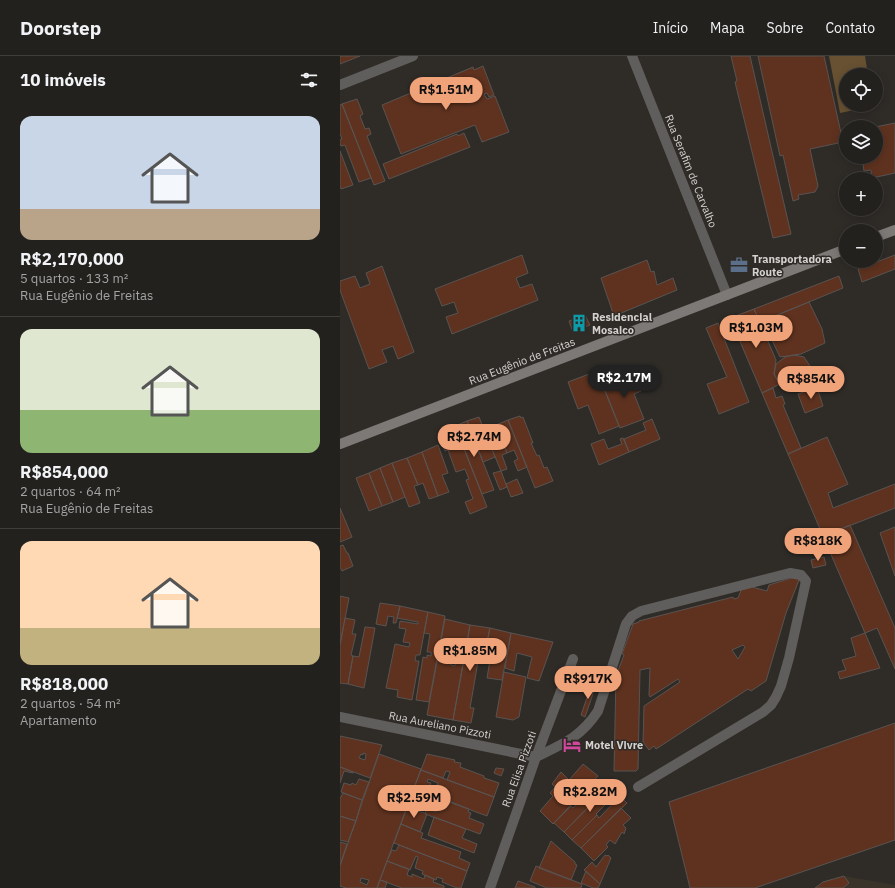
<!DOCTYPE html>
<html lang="pt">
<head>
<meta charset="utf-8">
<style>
	:root { --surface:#23211e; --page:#2f2e2b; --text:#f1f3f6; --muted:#a3a3a4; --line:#403e3c; --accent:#f0a279 }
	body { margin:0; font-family:"IBM Plex Sans",sans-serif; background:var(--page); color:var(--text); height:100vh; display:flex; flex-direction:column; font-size:15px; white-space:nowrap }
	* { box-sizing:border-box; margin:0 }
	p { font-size:13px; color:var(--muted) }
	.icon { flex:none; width:22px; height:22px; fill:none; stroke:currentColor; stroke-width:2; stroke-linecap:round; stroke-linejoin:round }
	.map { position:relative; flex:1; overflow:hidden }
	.sheet { display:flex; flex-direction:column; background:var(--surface); width:340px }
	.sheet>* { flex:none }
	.fabs { position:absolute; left:499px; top:12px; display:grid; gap:8px }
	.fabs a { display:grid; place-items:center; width:44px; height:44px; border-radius:50%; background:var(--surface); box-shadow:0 2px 10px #0003,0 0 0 1px var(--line); font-size:20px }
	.price { position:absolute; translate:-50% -34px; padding:0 9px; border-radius:14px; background:var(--accent); color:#111; font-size:13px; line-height:26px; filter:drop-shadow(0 1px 2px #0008) }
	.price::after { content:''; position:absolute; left:50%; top:24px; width:12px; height:9px; margin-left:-6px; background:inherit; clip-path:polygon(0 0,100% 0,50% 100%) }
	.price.on { background:#222; color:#fff }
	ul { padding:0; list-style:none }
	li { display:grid; align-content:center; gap:8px; height:212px; padding:0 20px }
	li+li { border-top:1px solid var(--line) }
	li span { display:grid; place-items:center; height:124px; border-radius:12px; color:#555 }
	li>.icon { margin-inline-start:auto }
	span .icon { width:72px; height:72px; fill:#fffc; stroke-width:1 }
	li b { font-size:17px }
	h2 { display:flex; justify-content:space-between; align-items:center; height:48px; padding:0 20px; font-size:17px }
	header { display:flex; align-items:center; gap:24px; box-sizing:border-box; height:56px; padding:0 20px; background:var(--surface); border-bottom:1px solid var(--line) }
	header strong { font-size:19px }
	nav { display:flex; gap:22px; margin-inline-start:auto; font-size:14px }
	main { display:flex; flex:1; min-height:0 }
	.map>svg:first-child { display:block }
	.built { fill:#3a332a }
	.green { fill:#685132 }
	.building { fill:#5e321f; stroke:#595351; fill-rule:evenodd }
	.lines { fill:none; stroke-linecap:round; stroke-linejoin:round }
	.lane { stroke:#605e5c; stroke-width:10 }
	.street { stroke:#605e5c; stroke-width:10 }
	.secondary { stroke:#7d7977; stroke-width:10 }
	.labels { text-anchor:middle; stroke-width:3; stroke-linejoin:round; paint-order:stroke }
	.street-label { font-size:11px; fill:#d4d2cf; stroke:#2f2c28 }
	.poi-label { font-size:11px; font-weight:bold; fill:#d4d2cf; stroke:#2f2c28; text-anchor:start }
</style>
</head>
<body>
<header>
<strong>Doorstep</strong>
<nav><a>Início</a><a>Mapa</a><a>Sobre</a><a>Contato</a></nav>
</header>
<main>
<section class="sheet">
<h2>10 imóveis<svg class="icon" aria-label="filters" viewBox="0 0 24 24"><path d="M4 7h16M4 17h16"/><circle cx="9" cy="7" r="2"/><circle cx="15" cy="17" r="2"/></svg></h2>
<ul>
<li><span style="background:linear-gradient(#c9d6e8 75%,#b9a48a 0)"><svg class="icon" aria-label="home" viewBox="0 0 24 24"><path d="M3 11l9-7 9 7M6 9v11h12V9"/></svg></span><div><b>R$2,170,000</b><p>5 quartos · 133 m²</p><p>Rua Eugênio de Freitas</p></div></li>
<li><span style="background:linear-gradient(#dfe7d0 65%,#8fb573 0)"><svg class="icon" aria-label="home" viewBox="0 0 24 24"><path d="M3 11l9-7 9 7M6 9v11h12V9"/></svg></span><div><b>R$854,000</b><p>2 quartos · 64 m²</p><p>Rua Eugênio de Freitas</p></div></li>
<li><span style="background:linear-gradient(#ffd9b3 70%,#c2b280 0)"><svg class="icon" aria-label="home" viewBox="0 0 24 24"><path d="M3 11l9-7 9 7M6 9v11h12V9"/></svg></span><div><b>R$818,000</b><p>2 quartos · 54 m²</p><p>Apartamento</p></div></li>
</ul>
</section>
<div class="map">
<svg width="555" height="832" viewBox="0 0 555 832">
	<rect width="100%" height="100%" fill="#2f2c28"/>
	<path class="built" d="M504,820L555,829V832H475L483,826Z"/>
	<path class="green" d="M489,0H525L528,19H506V49H534V50L500,57Z"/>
	<path class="building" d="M0,0H20L0,8Z
		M391,0H410L451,178L433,182L395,26L397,25Z
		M418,0H484L503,86L470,93L478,130L475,136L458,139L459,143L453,145L443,99L440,100Z
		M143,10L154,39L149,41L147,37L144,38L147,43L155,40L169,76L142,86L135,69L61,98L42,49L133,11L134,14Z
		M17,43L23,58L20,60L25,73L29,72L31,78L27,80L45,125L34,129L2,48Z
		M2,48L31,122L19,126L5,89L1,90L0,87V84L2,83L0,78V49Z
		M555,67V117L532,122L531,114L524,115L522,102L536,101V71H535Z
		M124,77L130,91L49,123L43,108L117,78L118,80Z
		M0,95L13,129L1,133L0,130Z
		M182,199L188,217L176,222L180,232L192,228L198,244L112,278L106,261L118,257L114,246L102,250L95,233Z
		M555,199V213L522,226L518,213Z
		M307,204L311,216L314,215L317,229L333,222L337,234L274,260L261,222Z
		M42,210L74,296L58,303L53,290L42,294L47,306L29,313L0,234V225L15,220L20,232L30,228L26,217Z
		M499,220L503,232L420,266L414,253Z
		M469,246L482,273L485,287L461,298L440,301L423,265Z
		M414,253L436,304L434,318L440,328L422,337L390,262Z
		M245,259L250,269L233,276L229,265Z
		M378,267L409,346L379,358L367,328L387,321L366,272Z
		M454,299L464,301L470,310L471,320L466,329L457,334H446L439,328L434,318L436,308L445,301Z
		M257,315L279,370L259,378L248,349L238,353L228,326Z
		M293,315L301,335L294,338L304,363L280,372L262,327Z
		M477,331L483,350L465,357L458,338Z
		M433,332L436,342L442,340L445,348L443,349L461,392L448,398L422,337Z
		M180,360L181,362L183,361L193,387H191L197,400L199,399L204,412L207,411L213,425L195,432L168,364Z
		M139,361L155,401L143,406L127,365Z
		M312,363L320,383L289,396L284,383L306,374L303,367Z
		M168,364L187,411L178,415L174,405L178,403L174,394L167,397L156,369Z
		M127,365L154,434L142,438L115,370Z
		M156,369L167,397L162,399L167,413L161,415L144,374Z
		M115,370L147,451L130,458L125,446L133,443L126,424L129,423L125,413L116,416L108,394L105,395L98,378Z
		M487,381L508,428L488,437L493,452L555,428V452L483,480L448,398Z
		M283,382L289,396L259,409L251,388L264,383L268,393L282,388L280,383Z
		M98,389L108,417L102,419L109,436L98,440L82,396Z
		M82,396L98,440L89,443L83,427L78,429L67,402Z
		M67,402L78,429L74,430L80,447L69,451L52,407Z
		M52,407L65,441L53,446L40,412Z
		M40,412L53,446L42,450L29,417Z
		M161,415L167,431L160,434L153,417Z
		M29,417L42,450L29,455L16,422Z
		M177,423L183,437L171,441L166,428Z
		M0,452L12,481L0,486Z
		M510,469L555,572V613L537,572L525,577L483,480Z
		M555,471V520L540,477Z
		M3,489L7,497H8L13,510L2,515L0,511V490Z
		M484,501L486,509L473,512L471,504Z
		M461,519L446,557L426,625L411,635L408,633L316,693L314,690L309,694L303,686L304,650L340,626L338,623L310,641L309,639L310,612L300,614L298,713L296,715H274L276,620L284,599L282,598L293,568L299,566V565L393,541L394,543L398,542L402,532L408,530L427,535L429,529ZM403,589L405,591L398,603L392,594Z
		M0,540L9,542L0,589Z
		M40,547L60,550L56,567H53L54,561L48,560L46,570L36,568Z
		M60,550L88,556L80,599H76L75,605H79L72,644L57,641L58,634L46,632L55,588L69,591L70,587L63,586L66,573L59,572L60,565L78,568V566L57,562Z
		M88,556L105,560L89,646L76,644L83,601L87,602V599L91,600V596H87L90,578L84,577Z
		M5,562L15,564L12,578H16L11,599L13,600L8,628L0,627V589Z
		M105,563L130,569L113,664L87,659ZM117,590L115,610L111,609L113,599L110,598L111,594Z
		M130,569L150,572L145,595L140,594L130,652H134L131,667L113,664Z
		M25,571L35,572L24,632L8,628L13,600L19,601Z
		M150,572L171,577L162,624L147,622L151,598L145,595Z
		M171,577L213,586L199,625L187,622L192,601L177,597L174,615L165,612Z
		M525,577L540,612L500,623L498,616L506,614L502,604L516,600L511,582Z
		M164,616L186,621L179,661L173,664L156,661Z
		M252,627L256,629L245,661L241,659Z
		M555,667V784L415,832H350L329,746Z
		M0,680L42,689L30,722L0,711ZM23,697L26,698L25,704L19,702L21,698L23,699Z
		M39,698L81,713L37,832H6L0,830V810ZM21,822L29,824L27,829L20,826Z
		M87,698L115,704L114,706L121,707L120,711L144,720V722L159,727L154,741L107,724L110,716L106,715L103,722L81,714Z
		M243,708L258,720L213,768L200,755L213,740L210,737L215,731L212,728L221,716L229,724Z
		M0,711L13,716V717L4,715L0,727Z
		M156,712L164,713L161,720L154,717Z
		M81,714L154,741L147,760L93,740L98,727L88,723L87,726L91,727L87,737L74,732Z
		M19,723L29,726L22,744L1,736L4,727L11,729L12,727L16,729Z
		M258,730L264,735L224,776L214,767L231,750L233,752L248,736L250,739Z
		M269,730L278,738L272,744L270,742L265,747L266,748L256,758L257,759L232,784L224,776Z
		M74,732L89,738L84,750L82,749L80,756L67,751Z
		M3,737L22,744L16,765L0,760V741H1Z
		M280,740L287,747L241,792L232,784L257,759L259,762Z
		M101,742L129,753L128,756L131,757L129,762L144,768L140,778L85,758L87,752L96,756Z
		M67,751L87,758L80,776L61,768Z
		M281,752L291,762L283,769L286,772L284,778L282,776L275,788L270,784L266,789L268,791L254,805L241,792Z
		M0,760L16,765L8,786L0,784Z
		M94,761L126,773L122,782L137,788L134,797L88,779Z
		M61,768L83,777L81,782L121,796L119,802L130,807L127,815L54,787Z
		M211,785L235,806V808L237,809L231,824L199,812Z
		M0,786L7,788L0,809Z
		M59,789L127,815L121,832H117L102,826L103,823L97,821L96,824L82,818L83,815L75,812L78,801L76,800L70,814L47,805L52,794L56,795Z
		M265,799L267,800L268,799L271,802L260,828L244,814L252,806L256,811Z
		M47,805L69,813L67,819L72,821V818L84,823L85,819L94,823L93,826L104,830V832H62L40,824Z
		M196,810L242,828L241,832H207L190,825Z
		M246,815L260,828L258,832H253L241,827Z
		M504,820L509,827L503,832H475L483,826Z
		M40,824L47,826L45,832H37Z
		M178,825L195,831V832H175Z"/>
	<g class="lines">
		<path class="lane" d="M196,701C223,688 241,681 258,655L286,568L292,560L301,555L450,517L461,519L466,525L449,602L441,630L436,641L431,649L423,656L298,731"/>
		<path class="street" d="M292,0L387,239
			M0,29L73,0
			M0,661L196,701
			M150,832L196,701L233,603"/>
		<path class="secondary" d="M536,181L555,174
			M0,388L506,193"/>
	</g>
	<defs>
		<g id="office-bare" transform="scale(1.38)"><path d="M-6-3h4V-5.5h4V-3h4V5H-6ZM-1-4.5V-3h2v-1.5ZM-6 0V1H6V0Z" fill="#5c6f8a" stroke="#2f2c28" stroke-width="2.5" paint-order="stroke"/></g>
		<g id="building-bare" transform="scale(1.38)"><path d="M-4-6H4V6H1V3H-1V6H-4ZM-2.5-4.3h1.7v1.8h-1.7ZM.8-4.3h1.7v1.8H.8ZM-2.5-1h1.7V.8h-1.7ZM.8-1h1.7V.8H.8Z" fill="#0f9aa8" stroke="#2f2c28" stroke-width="2.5" paint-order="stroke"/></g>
		<g id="hotel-bare" transform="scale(1.38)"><path d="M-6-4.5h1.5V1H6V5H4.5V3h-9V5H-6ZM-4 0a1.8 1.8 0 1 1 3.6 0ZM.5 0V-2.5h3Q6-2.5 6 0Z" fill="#d1479c" stroke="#2f2c28" stroke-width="2.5" paint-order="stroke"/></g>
	</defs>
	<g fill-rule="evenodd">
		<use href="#office-bare" x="399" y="209"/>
		<use href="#building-bare" x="239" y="267"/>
		<use href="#hotel-bare" x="232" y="689"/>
	</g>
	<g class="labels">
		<g class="street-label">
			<text transform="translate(351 115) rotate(68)" y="4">Rua Serafim de Carvalho</text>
			<text transform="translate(182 305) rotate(-21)" y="4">Rua Eugênio de Freitas</text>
			<text transform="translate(100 669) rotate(11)" y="4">Rua Aureliano Pizzoti</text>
			<text transform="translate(179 713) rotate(-70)" y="4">Rua Elisa Pizzoti</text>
		</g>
		<g class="poi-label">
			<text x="412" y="207">Transportadora<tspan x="412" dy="13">Route</tspan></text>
			<text x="252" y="265">Residencial<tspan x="252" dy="13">Mosaico</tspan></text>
			<text x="245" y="693">Motel Vivre</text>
		</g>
	</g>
</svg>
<div class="fabs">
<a><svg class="icon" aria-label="locate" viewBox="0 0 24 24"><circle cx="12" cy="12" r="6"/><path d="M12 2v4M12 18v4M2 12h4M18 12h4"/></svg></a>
<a><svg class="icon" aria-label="layers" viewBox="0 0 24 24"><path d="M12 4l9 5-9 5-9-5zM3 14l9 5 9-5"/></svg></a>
<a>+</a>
<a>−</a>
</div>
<b class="price" style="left:106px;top:55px">R$1.51M</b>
<b class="price" style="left:416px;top:293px">R$1.03M</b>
<b class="price on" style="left:284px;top:343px">R$2.17M</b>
<b class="price" style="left:471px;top:344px">R$854K</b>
<b class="price" style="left:134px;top:402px">R$2.74M</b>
<b class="price" style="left:478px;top:506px">R$818K</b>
<b class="price" style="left:130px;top:616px">R$1.85M</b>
<b class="price" style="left:248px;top:644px">R$917K</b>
<b class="price" style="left:250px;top:757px">R$2.82M</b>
<b class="price" style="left:74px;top:763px">R$2.59M</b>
</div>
</main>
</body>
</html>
